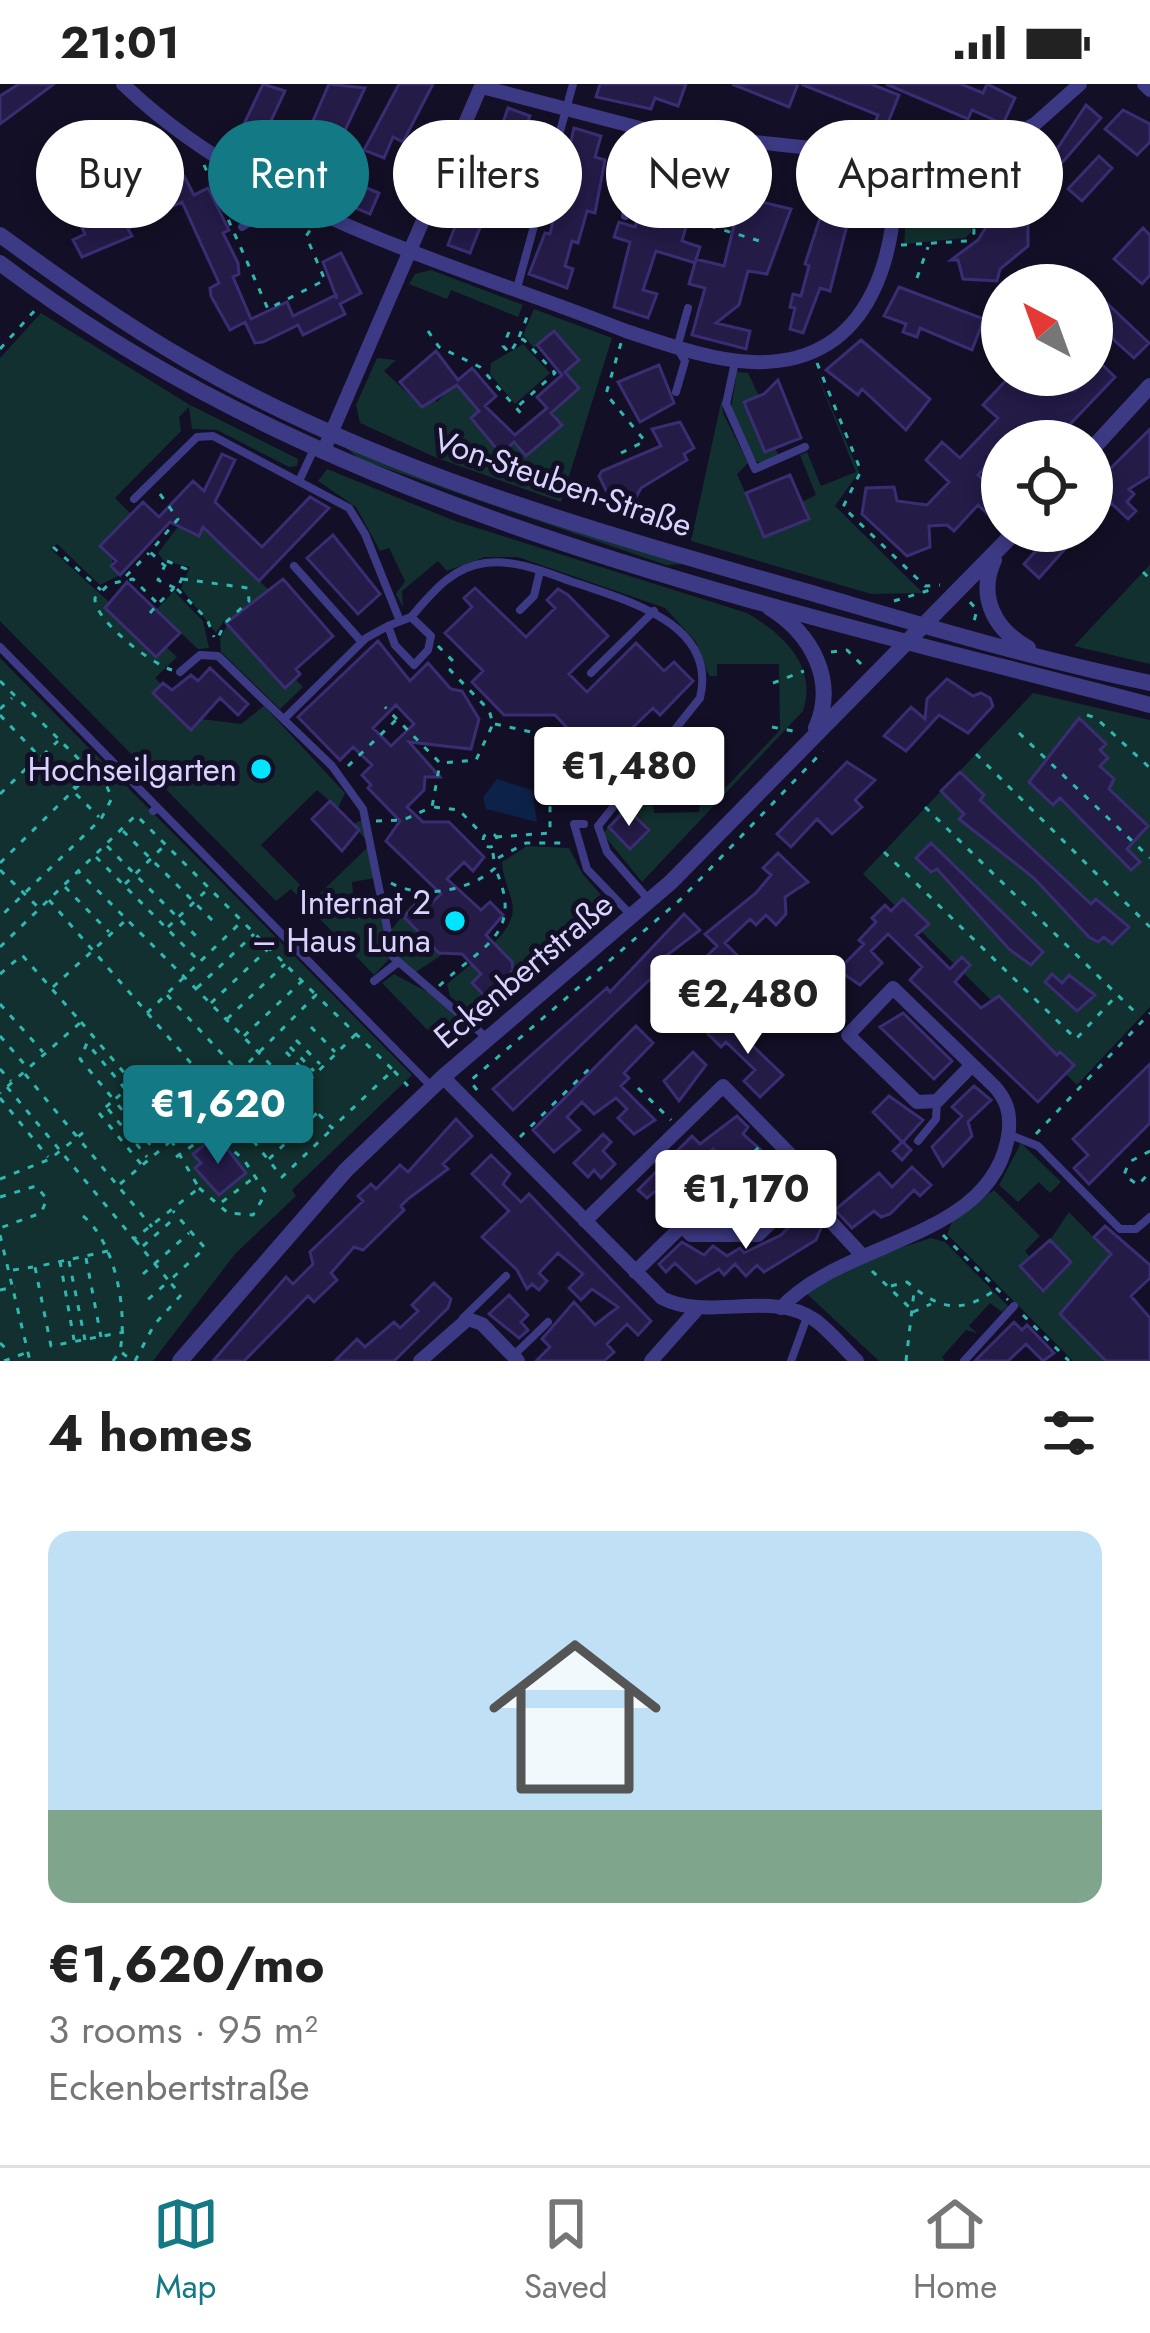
<!DOCTYPE html>
<html lang="en">
<head>
<meta charset="utf-8">
<style>
	:root { --surface:#fff; --page:#f2f2f2; --text:#222; --muted:#767676; --line:#e0e0e0; --accent:#137a85 }
	body { margin:0; font-family:Jost,sans-serif; background:var(--page); color:var(--text); height:100vh; display:flex; flex-direction:column; font-size:45px; white-space:nowrap }
	* { box-sizing:border-box; margin:0 }
	p { font-size:39px; color:var(--muted) }
	.icon { flex:none; width:66px; height:66px; fill:none; stroke:currentColor; stroke-width:2; stroke-linecap:round; stroke-linejoin:round }
	.map { position:relative; height:1277px; overflow:hidden }
	.sheet { display:flex; flex-direction:column; background:var(--surface); flex:1 }
	.sheet>* { flex:none }
	.hud { position:absolute; left:36px; top:36px; width:1080px; height:108px; display:flex; gap:24px }
	.needle { width:78px; rotate:319deg }
	.fabs { position:absolute; left:981px; top:180px; display:grid; gap:24px }
	.fabs a { display:grid; place-items:center; width:132px; height:132px; border-radius:50%; background:var(--surface); box-shadow:0 6px 18px #0003; font-size:60px }
	.price { position:absolute; translate:-50% -102px; padding:0 27px; border-radius:12px; background:#fff; color:#222; font-size:39px; line-height:78px; filter:drop-shadow(0 3px 6px #0008) }
	.price::after { content:''; position:absolute; left:50%; top:72px; width:36px; height:27px; margin-left:-18px; background:inherit; clip-path:polygon(0 0,100% 0,50% 100%) }
	.price.on { background:var(--accent); color:#fff }
	ul { padding:0; list-style:none }
	li { display:grid; align-content:center; gap:24px; height:636px; padding:0 48px }
	li+li { border-top:3px solid var(--line) }
	li span { display:grid; place-items:center; height:372px; border-radius:24px; color:#555 }
	li>.icon { margin-inline-start:auto }
	span .icon { width:216px; height:216px; fill:#fffc; stroke-width:1 }
	li b { font-size:51px }
	h2 { display:flex; justify-content:space-between; align-items:center; height:144px; padding:0 48px; font-size:51px }
	.chip { padding:0 42px; border-radius:54px; background:var(--surface); box-shadow:0 6px 18px #0003; font-size:42px; line-height:108px }
	.chip.on { background:var(--accent); color:#fff }
	.status { display:flex; justify-content:space-between; align-items:center; height:84px; padding:0 60px; background:var(--surface); direction:ltr }
	.status svg { height:33px; fill:currentColor }
	.tabs { display:flex; justify-content:space-around; align-items:center; height:168px; border-top:3px solid var(--line); background:var(--surface); font-size:33px; color:var(--muted) }
	.tabs a { display:grid; justify-items:center; gap:6px }
	.tabs .on { color:var(--accent) }
	.map>svg:first-child { display:block }
	.green { fill:#12302f }
	.water { fill:#0c2248 }
	.building { fill:#241b47; stroke:#3b2d73; stroke-width:3; fill-rule:evenodd }
	.lines { fill:none; stroke-linecap:round; stroke-linejoin:round }
	.path { stroke:#2fb8b0; stroke-width:3; stroke-dasharray:6 9; stroke-linecap:butt }
	.service { stroke:#3d3a85; stroke-width:8 }
	.minor { stroke:#3d3a85; stroke-width:14 }
	.tertiary { stroke:#3d3a85; stroke-width:16 }
	.poi-dot { fill:#00e5ff; stroke:#130f26; stroke-width:4.5 }
	.labels { text-anchor:middle; stroke-width:10; stroke-linejoin:round; paint-order:stroke }
	.street-label { font-size:33px; fill:#d9d4ff; stroke:#130f26 }
	.poi-label { font-size:33px; fill:#d9d4ff; stroke:#130f26; text-anchor:end }
</style>
</head>
<body>
<div class="status"><b>21:01</b><svg viewBox="0 0 49 12"><path d="M0 12V9h3v3zM5 12V6h3v6zM10 12V3h3v9zM15 12V0h3v12zM26 1h20v11H26zM47 4h2v5h-2z"/></svg></div>
<div class="map">
<svg width="1150" height="1277" viewBox="0 0 1150 1277">
	<rect width="100%" height="100%" fill="#130f26"/>
	<path class="green" d="M132,65L170,66L177,81L115,111L103,90Z
		M987,72L991,93L970,115L971,148L965,154L904,160L910,78Z
		M431,186L523,221L518,233L451,206L447,215L409,200L415,190Z
		M534,225L612,254L561,418L437,374L360,339L356,321L377,274L396,276L384,287L421,322L433,314L437,318L455,298L479,327L471,335L501,369L514,358L527,372L561,342L551,329L579,304L565,288L578,275L555,248L534,264L523,251Z
		M41,229L190,321L298,375L297,382L289,383L217,346L192,345L189,323L179,333L181,347L115,414L131,430L100,462L112,471V483L120,491L100,501L57,460L51,465L110,519L106,525L156,573L165,562L177,573L155,594L161,600L153,609L191,646L201,635L241,640L264,622L345,709L338,724L317,706L261,761L314,815L370,761L353,740L362,736L376,794L352,798L354,819L378,818L390,874L374,891L291,805L276,817L0,537V274Z
		M523,260L550,289L515,320L490,290L491,279Z
		M811,276L859,388L835,422L923,509L871,510L691,457L722,314L723,329L748,379L737,390L764,452L808,435L802,418L816,411L800,371L807,368L821,402L856,388Z
		M737,288L748,289L759,312L745,319L764,368L775,364L779,372L761,379L754,376L731,324Z
		M343,361L686,480L666,481L359,375Z
		M327,385L455,437L747,529C783,550 818,582 803,627L642,798L603,750L628,716L653,718L654,729L699,728L700,717H713L780,646L779,580H717V592H709L696,558L665,524L518,473H485L447,487L438,477L402,507L403,523L396,510L405,497L389,464L380,467L356,423L318,397Z
		M175,416L192,432L187,446L199,452L203,443L271,508L240,533L224,537L216,549L181,504L190,483L164,477L158,469L180,440Z
		M1150,481V580L1074,562L1143,488Z
		M174,507L203,537L209,564L198,565L156,526Z
		M227,541L284,604L295,595L303,603L280,625L221,568L220,555Z
		M0,574L412,991L292,1106L296,1112L235,1170L153,1277H0Z
		M1033,609L1150,636V923L1077,1001L863,790Z
		M527,762L569,764L582,789L613,825L478,936L450,912L447,900L471,880L481,890L472,899L486,912L513,886L512,877L494,859C529,823 505,816 502,778Z
		M412,820L406,831L443,870L413,890L395,869L390,847Z
		M394,890L435,912L472,941L445,964L382,899Z
		M1021,1059L1061,1098L1050,1109L1039,1098L1018,1118L999,1101Z
		M994,1106L1040,1152L1025,1167L1030,1173L1021,1182L1041,1208L1070,1178L1050,1156L1069,1128L1104,1164L1122,1159L1060,1230L1106,1277H1073L947,1150L953,1136Z
		M931,1154L945,1158L1008,1222L1002,1228L990,1219L969,1242L977,1249L966,1246L942,1273L945,1277H879L806,1209L866,1175Z"/>
	<path class="water" d="M497,695L532,706L537,738L486,725L483,713Z"/>
	<path class="building" d="M19,0H54L0,40V12Z
		M263,0L285,7L255,71L234,61Z
		M329,0L365,4L319,101L291,88Z
		M399,0H433L403,58L393,53L384,74L364,66Z
		M600,0H686L678,22L655,14L651,25L596,13Z
		M732,0H798L789,23Z
		M801,0H871L899,11L883,51H878L871,49L878,31Z
		M886,0H961L983,9L987,0L1015,14L1003,40L972,26L968,35Z
		M1086,21L1101,34L1054,88L1026,74L1044,54L1057,65Z
		M508,24L530,32L523,52L517,50L470,169L448,161L489,53L497,56Z
		M1123,26L1150,40V58L1137,71L1105,45Z
		M574,44L601,52L595,73L605,76L595,129L587,127L578,159L572,157L565,182L573,185L567,204L529,190L545,149L550,150Z
		M664,65L696,74L688,104L696,106L682,157L700,163L695,179L656,167L643,206L657,210L648,234L614,223L630,158L614,153L619,138L635,143L640,130L649,133L663,92L657,90Z
		M1099,72L1112,84L1082,117L1068,105Z
		M828,80L861,87L830,207L820,204L803,249L790,245L795,224L790,223L793,210L801,212L809,182L805,180L822,128Z
		M184,92L194,111L208,104L229,146L223,149L238,179L239,190L233,193L251,235L287,218L293,232L336,211L337,215L323,178L341,169L361,209L340,220L345,230L303,251L298,241L263,258L255,259L245,238L230,246L211,212L210,204L219,199L182,118L142,135L128,145L132,152L82,173L73,156L85,150L75,130L92,121L100,137L156,108L153,102Z
		M350,97L379,109L370,130L341,118Z
		M741,113L791,125L767,190L748,187L739,221L716,239L750,247L746,265L692,251L705,204L689,200L696,175L724,182Z
		M997,126H1004L1009,136L1028,140V162L1000,185L997,197L963,195L958,176H951L978,156Z
		M1143,144L1150,151V191L1142,200L1114,175Z
		M899,203L984,235L972,266L920,244L917,253L903,248L906,240L884,232Z
		M1092,205L1149,259L1134,274L1106,249L1092,264Z
		M554,247L579,276L565,288L579,304L551,329L562,341L526,372L514,358L501,370L471,334L479,327L457,301L422,323L400,298L436,267L458,296L472,284L496,312L485,322L515,351L547,324L537,313L562,291L537,261Z
		M861,256L930,315L906,346L862,305L858,311L826,286Z
		M1092,271L1115,293L1054,357H1002V365L978,391L1002,413L989,431L978,421L954,447L947,441L929,442L930,463L907,472L862,430L866,404L894,403L897,417L927,421L949,398L926,376L942,358L960,374L998,334L983,321L1011,291H1056L1074,307L1092,291Z
		M659,281L674,319L640,338L618,298Z
		M778,296L801,354L765,368L744,318L764,310Z
		M680,338L694,364L684,370L687,376L641,404L636,413L613,421L599,392L602,387L661,362L652,345Z
		M1150,345V392L1129,405L1134,410L1127,418L1136,427L1128,435L1111,419L1092,440L1096,399Z
		M222,370L235,376L215,418L262,463L310,413L329,424L259,497L203,443L199,452L170,438L120,491L111,482L116,477L100,462L143,418L159,433L193,397L204,407Z
		M790,391L809,435L764,453L746,409Z
		M1054,447H1081L1039,494L1024,480Z
		M333,451L380,510L358,530L307,474Z
		M283,495L333,552L296,585L300,590L285,604L226,539Z
		M127,498L180,549L156,573L105,524Z
		M475,504L526,553L555,524L547,516L558,505L568,511L608,552L569,590L587,608L636,559L664,587L674,578L693,597L660,631L653,624L628,648L644,664L604,708L578,677L588,666L555,631H504L472,598L483,587L445,549L472,523L464,514Z
		M378,557L410,597L428,579L451,605L462,607L479,635L471,665L409,658L440,693H425L424,706L407,723L423,738H449L484,773L473,787L464,778L447,795L481,826L490,818L503,831L486,851L512,878L513,886L486,913L472,899L481,890L462,870L439,869L404,833L417,818L424,826L441,810L386,757L400,737L368,704L371,701L362,691L372,681L353,663L340,676L298,633ZM396,621L414,640L391,662L373,644Z
		M210,584L248,620L238,631L220,614L191,646L153,609L163,599L172,606L191,591L198,597Z
		M947,595L973,612L981,609L990,614L993,622L968,649L939,631L906,667L884,652L911,623L925,635L927,615Z
		M1079,634L1106,660L1100,666L1108,674L1100,682L1114,695L1109,705L1148,742L1127,765L1140,778L1131,786L1060,714L1053,721L1029,698Z
		M847,678L875,696L855,716L862,723L832,750L817,735L791,763L777,750Z
		M960,688L984,711L980,716L1091,820L1096,815L1129,843L1112,860L1104,853L1098,858L1089,853L1034,794L959,735L964,730L941,707Z
		M330,717L359,746L342,767L312,735Z
		M627,725L649,746L630,765L609,743Z
		M931,759L1043,868L1031,881L1009,865L937,785L931,788L916,774Z
		M778,769L808,798L785,813L786,830L776,841L766,831L756,841L750,835L725,859L737,871L709,907L690,889L717,862L705,850L756,809L771,791L763,784Z
		M903,815L929,840L916,851L950,885L962,873L970,881L955,898L981,924L999,912L1057,971L1060,968L1074,981L1038,1018L910,896L922,883L888,850L871,867L882,879L860,901L838,886L864,860L859,856L876,838L872,834L885,821L891,827Z
		M684,830L700,846L662,875L667,879L513,1026L493,1005L607,904L610,908Z
		M1052,890L1062,899L1069,891L1095,911L1077,927L1045,898Z
		M903,929L952,977L934,995L880,943Z
		M724,934L783,991L760,1013L744,997L755,986L726,958L721,963L708,950Z
		M636,942L653,959L624,989L629,994L621,1002L655,1036L634,1050L618,1034L627,1025L616,1014L594,1030L582,1018L567,1033L580,1046L554,1068L533,1046Z
		M693,968L706,981L679,1017L664,997Z
		M1150,980V1039L1089,1100L1074,1084L1088,1071L1073,1055Z
		M974,1002L991,1016L968,1038L972,1052L943,1082L932,1063L962,1032L952,1023Z
		M889,1012L923,1036L903,1058L911,1066L902,1076L893,1067L902,1058L873,1028Z
		M737,1032L748,1043L743,1050L782,1085L745,1114L752,1121L743,1130L737,1124L717,1140H696L741,1093L713,1065L669,1111L654,1108L647,1114L638,1106L692,1052L700,1060Z
		M456,1035L472,1052L443,1080L448,1085L408,1115L401,1122L404,1126L363,1166L354,1163L331,1189L337,1196L314,1218L308,1212L244,1277H213L286,1193L293,1200L313,1180L310,1168L363,1117L358,1112L371,1100L376,1105L400,1081L408,1088Z
		M603,1050L611,1058L603,1067L615,1080L601,1094L594,1086L588,1093L574,1079Z
		M209,1057L217,1066L223,1061L229,1067L246,1089L219,1111L195,1084L201,1079L193,1070Z
		M491,1071L510,1090L503,1100L521,1118L529,1110L651,1237L638,1251L627,1240L607,1260L614,1268L604,1277H536L550,1263L542,1255L574,1218L595,1241L618,1223L592,1205L581,1216L569,1204L583,1190L558,1169L539,1189L547,1197L539,1206L532,1200L527,1205L517,1186L482,1153L509,1127L472,1090Z
		M912,1083L931,1101L920,1112L914,1106L890,1130L881,1133L874,1127L852,1144L835,1126L879,1089L892,1103Z
		M806,1125L821,1144L816,1156L764,1188L757,1181L746,1192L735,1180L724,1191L719,1185L696,1199L675,1179L666,1188L659,1180L682,1158L704,1171L713,1162L727,1172L740,1164L744,1169L781,1151Z
		M1105,1142L1150,1181V1194L1131,1212L1150,1234V1277H1106L1060,1230L1111,1170L1094,1153Z
		M1050,1156L1071,1178L1043,1207L1020,1182Z
		M434,1199L451,1215L448,1224L394,1277H335L357,1255L365,1263L394,1238L400,1244L418,1227L412,1221Z
		M509,1211L528,1231L521,1238L528,1246L519,1254L489,1230Z
		M1014,1238L1022,1246L1027,1241L1054,1269L1043,1277L1026,1260L1008,1277H975Z"/>
	<g class="lines">
		<path class="path" d="M204,81L268,225L325,196L306,152L314,141
			M710,142L763,158
			M901,161L967,157L974,149L973,116L994,92L991,70
			M917,194L928,163
			M428,247L439,263L480,283L526,335
			M509,248L503,262L510,269L519,254L524,256L555,289L516,324
			M519,253L529,228
			M0,265L37,224
			M817,279L861,387L843,423L925,502L940,501
			M621,369L645,357L606,310L621,259
			M160,410L178,435L150,468L165,482
			M53,463L101,506
			M167,477L186,485L177,505L158,496Z
			M1143,488L1150,495
			M126,492L149,469
			M182,495L248,504L249,517L225,539L216,558
			M177,505L207,535L214,553
			M894,517L930,506
			M160,518L174,504
			M970,518L977,526L973,541
			M150,529L158,520L133,495L109,500L95,514C93,535 151,580 172,586
			M438,562L454,578L450,586L489,626L493,640L476,676L442,679
			M831,568L847,566L863,582
			M0,597L107,703L112,714L101,735L0,833
			M773,599L804,587
			M0,625L12,614
			M0,631L39,672L0,710
			M1087,631L1096,634L1150,684
			M495,640L531,648L572,700L602,718
			M772,643L798,648
			M1019,649L1150,774
			M976,670L1150,843
			M41,671L76,705
			M43,671L58,657
			M348,682L397,635
			M76,710L99,733
			M434,723L459,726L484,752
			M925,723L1136,929
			M376,737L403,736L432,723L440,679L385,623
			M123,747L213,837
			M483 756a7 7 0 1 1 14 0a7 7 0 1 1-14 0Z
			M496,753L550,749V671
			M107,762L197,853
			M884,768L1076,955L1118,910
			M96,773L199,877
			M498,774L526,759H568
			M0,779L92,688
			M0,786L39,824
			M391,799C419,815 469,808 495,784L492,762
			M125,800L165,761
			M65,803L109,848
			M49,816L217,1009C251,977 283,944 316,911L393,986L332,1044C249,958 164,872 79,788
			M168,843L209,804
			M0,863L136,731L315,910
			M0,890L22,871L81,938L0,1009
			M439,902C483,861 525,850 495,784
			M53,903L125,837
			M197,904L254,850
			M167,911L238,987
			M211,919L269,864
			M0,920L43,968
			M147,929L239,840
			M227,935L285,880
			M81,938L177,1051
			M311,943L335,968
			M0,952L26,982
			M244,952L302,897
			M296,956L320,980
			M290,963L314,987
			M286,968L309,992
			M0,985L11,997
			M394,987L408,1002
			M25,990L152,1143
			M7,1003L134,1155L199,1104L171,1056
			M638,1004L671,1036
			M477,1006L470,997L681,815L823,667
			M298,1007L356,950
			M216,1010L282,1093L331,1046
			M0,1014L48,1073
			M108,1025L147,1073
			M229,1025L269,985
			M243,1042L288,999
			M179,1049L217,1016
			M1036,1050L1150,929
			M520,1053L593,981
			M256,1058L301,1015
			M1150,1067L1129,1078L1124,1091L1138,1101L1150,1088
			M176,1073L199,1057L188,1044
			M269,1075L317,1029
			M141,1080L99,1029L114,1016L80,975L87,959L126,1006L114,1016L156,1068
			M0,1095L50,1075L84,1048
			M120,1100L172,1056
			M199,1104L228,1129L253,1131L266,1109L244,1076L218,1053L199,1057
			M0,1113L36,1102L47,1115L41,1129L0,1144
			M222,1118L252,1095
			M690,1131L760,1062
			M83,1132C115,1158 128,1226 120,1267
			M0,1151L30,1277
			M943,1151L1008,1216
			M135,1156L169,1197L145,1218
			M143,1162L176,1133
			M108,1167L35,1183L51,1262L124,1248
			M86,1174L101,1253
			M60,1177L74,1256
			M69,1177L85,1256
			M13,1186L33,1183
			M872,1187L912,1226
			M143,1190L189,1149
			M891,1202L907,1198C939,1225 960,1231 995,1206
			M0,1206L15,1203
			M913,1228L931,1220
			M1023,1231L1069,1277
			M0,1259L11,1269
			M4,1277L28,1268
			M113,1277L120,1267L131,1276
			M135,1277L154,1241L181,1211L169,1197L205,1164L173,1127
			M906,1277L914,1208"/>
		<path class="service" d="M625,132L650,47
			M242,143L287,115
			M517,204L573,0
			M735,278L726,320L755,385L805,363
			M676,308L685,277L677,264L688,224
			M300,395L314,365
			M134,415L197,353L213,352L349,424L365,450L400,537
			M294,482L361,557
			M520,526L534,512L540,487
			M411,533C432,509 452,483 485,479C517,475 547,489 576,499C628,517 718,540 700,614L598,742L607,768L649,816
			M411,533L431,552L428,566L414,581L395,561L388,542Z
			M0,563L158,724
			M180,588L200,571L218,572L332,682L363,725L393,873L487,954
			M591,589L654,527
			M284,635L366,554L388,542
			M153,727L158,724L430,1001
			M584,740H574L587,785L629,829
			M374,897L397,879
			M1008,1050L1038,1062L1120,1145H1136L1150,1133
			M918,1057L936,1035L937,1017
			M463,1234L506,1192
			M514,1271L548,1238
			M791,1277L807,1233
			M964,1277L1014,1222"/>
		<path class="minor" d="M123,0C260,132 454,179 626,247C666,260 709,276 752,278C876,283 901,160 895,64
			M1144,0L1150,6
			M482,3L651,47L820,65L1000,58L1035,40L1080,0
			M323,368L482,0
			M443,993L662,1214C708,1238 771,1205 815,1236C830,1247 844,1264 857,1277
			M585,1137L723,1002L825,1106L821,1127L861,1170
			M635,1188L682,1142L691,1151H758L815,1096
			M781,1224C845,1154 998,1156 1009,1045C1010,1028 1007,1017 995,1003L893,904L848,951L917,1018L937,1017L972,981
			M420,1277L468,1235L482,1240L518,1277
			M651,1277L699,1223"/>
		<path class="tertiary" d="M0,151C61,195 122,239 188,277C375,386 601,449 808,508C922,541 1034,575 1150,599
			M0,179C331,430 756,517 1150,621
			M1092,365L1150,302
			M994,476C977,513 995,546 1028,564
			M770,524C812,550 837,597 816,644
			M180,1277L346,1086L443,993L671,798L1016,447"/>
	</g>
	<g class="poi-dot">
		<circle cx="261" cy="685" r="12"/>
		<circle cx="455" cy="837" r="12"/>
	</g>
	<g class="labels">
		<g class="street-label">
			<text transform="translate(563 398) rotate(19)" y="12">Von-Steuben-Straße</text>
			<text transform="translate(523 886) rotate(-40)" y="12">Eckenbertstraße</text>
		</g>
		<g class="poi-label">
			<text x="237" y="697">Hochseilgarten</text>
			<text x="431" y="830">Internat 2<tspan x="431" dy="38">– Haus Luna</tspan></text>
		</g>
	</g>
</svg>
<div class="fabs">
<a><svg class="needle" viewBox="-14 -14 28 28"><path d="M0-13l5 13h-10z" fill="#e53935"/><path d="M0 13l5-13h-10z" fill="#767676"/></svg></a>
<a><svg class="icon" aria-label="locate" viewBox="0 0 24 24"><circle cx="12" cy="12" r="6"/><path d="M12 2v4M12 18v4M2 12h4M18 12h4"/></svg></a>
</div>
<b class="price" style="left:629px;top:745px">€1,480</b>
<b class="price" style="left:748px;top:973px">€2,480</b>
<b class="price on" style="left:218px;top:1083px">€1,620</b>
<b class="price" style="left:746px;top:1168px">€1,170</b>
<div class="hud">
<a class="chip">Buy</a>
<a class="chip on">Rent</a>
<a class="chip">Filters</a>
<a class="chip">New</a>
<a class="chip">Apartment</a>
</div>
</div>
<section class="sheet">
<h2>4 homes<svg class="icon" aria-label="filters" viewBox="0 0 24 24"><path d="M4 7h16M4 17h16"/><circle cx="9" cy="7" r="2"/><circle cx="15" cy="17" r="2"/></svg></h2>
<ul>
<li><span style="background:linear-gradient(#bfe0f5 75%,#7fa58c 0)"><svg class="icon" aria-label="home" viewBox="0 0 24 24"><path d="M3 11l9-7 9 7M6 9v11h12V9"/></svg></span><div><b>€1,620/mo</b><p>3 rooms · 95 m²</p><p>Eckenbertstraße</p></div></li>
</ul>
</section>
<nav class="tabs">
<a class="on"><svg class="icon" aria-label="map" viewBox="0 0 24 24"><path d="M3 6l6-2 6 2 6-2v14l-6 2-6-2-6 2zM9 4v14M15 6v14"/></svg>Map</a>
<a><svg class="icon" aria-label="saved" viewBox="0 0 24 24"><path d="M7 4h10v16l-5-4-5 4z"/></svg>Saved</a>
<a><svg class="icon" aria-label="home" viewBox="0 0 24 24"><path d="M3 11l9-7 9 7M6 9v11h12V9"/></svg>Home</a>
</nav>
</body>
</html>
